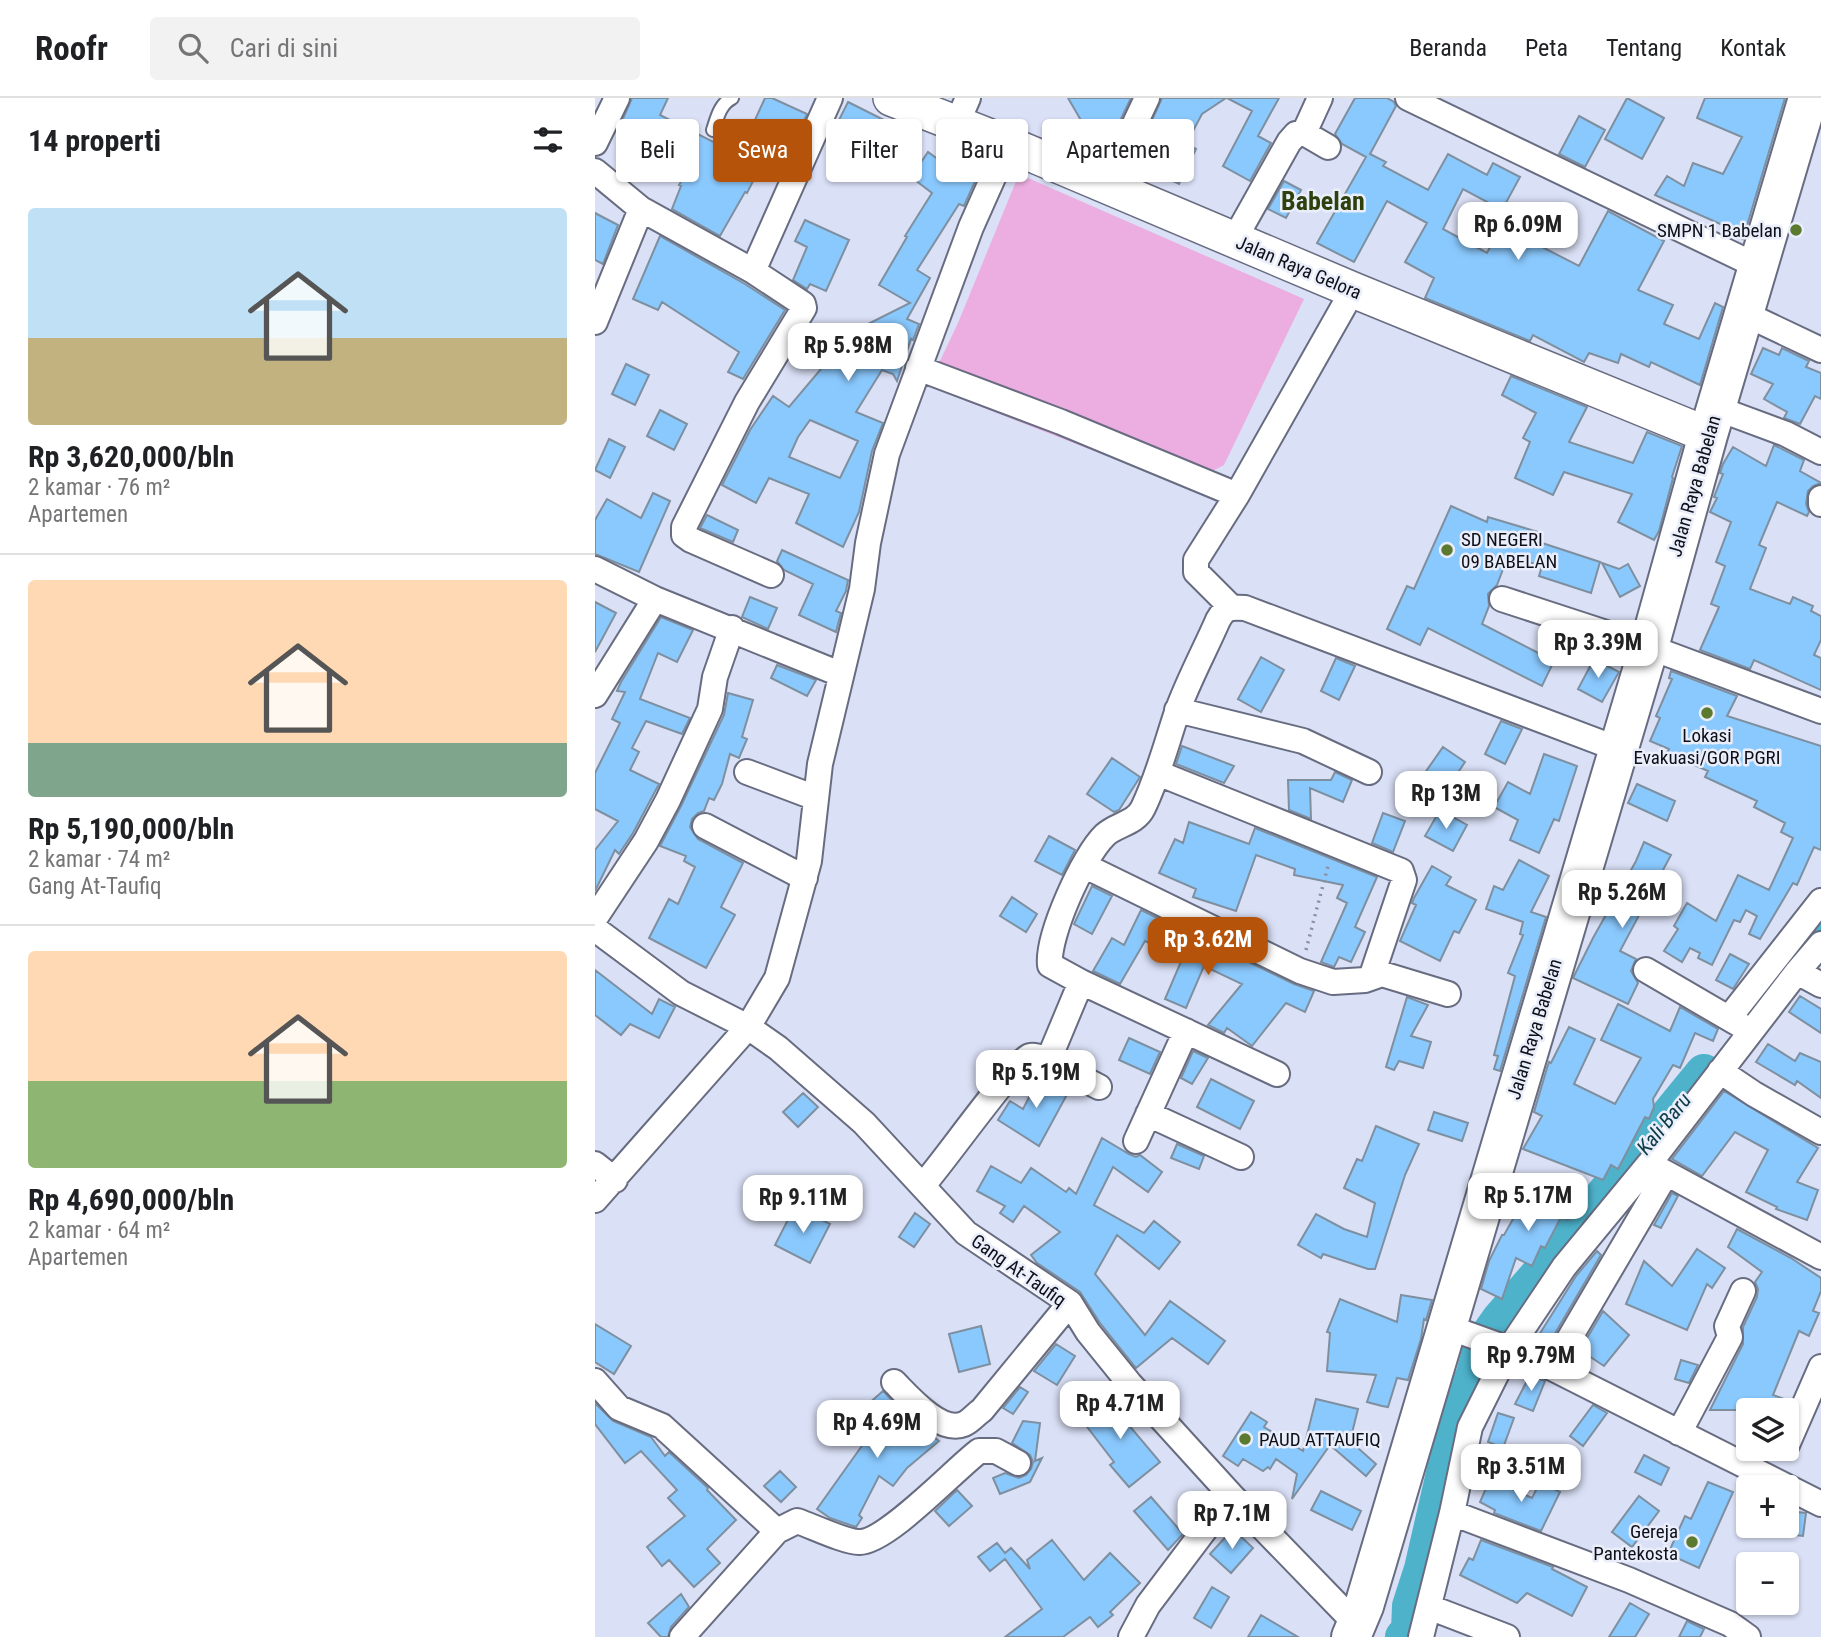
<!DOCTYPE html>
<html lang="id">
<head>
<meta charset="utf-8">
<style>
	:root { --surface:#fff; --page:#f2f2f2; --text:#202124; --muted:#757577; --line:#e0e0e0; --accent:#b45309 }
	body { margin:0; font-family:"Roboto Condensed",sans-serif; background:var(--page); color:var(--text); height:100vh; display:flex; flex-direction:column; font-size:26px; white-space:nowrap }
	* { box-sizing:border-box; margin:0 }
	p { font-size:23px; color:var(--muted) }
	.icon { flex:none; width:38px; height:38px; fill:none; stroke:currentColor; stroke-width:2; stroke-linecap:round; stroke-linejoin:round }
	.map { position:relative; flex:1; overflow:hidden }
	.side { display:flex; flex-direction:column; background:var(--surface); width:595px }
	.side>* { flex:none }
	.banner { position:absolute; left:21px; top:21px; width:665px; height:63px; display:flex; gap:14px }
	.fabs { position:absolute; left:1141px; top:1300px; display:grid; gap:14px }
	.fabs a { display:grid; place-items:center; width:63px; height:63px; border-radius:7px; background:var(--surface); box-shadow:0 2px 5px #0004; font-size:35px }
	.price { position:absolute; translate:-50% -60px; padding:0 16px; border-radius:14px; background:#fff; color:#222; font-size:23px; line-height:46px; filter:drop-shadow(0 2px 4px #0008) }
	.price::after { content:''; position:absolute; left:50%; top:42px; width:21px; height:16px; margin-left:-10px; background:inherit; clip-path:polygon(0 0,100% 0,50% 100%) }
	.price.current { background:var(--accent); color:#fff }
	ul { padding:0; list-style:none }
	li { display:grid; align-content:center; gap:14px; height:371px; padding:0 28px }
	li+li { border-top:2px solid var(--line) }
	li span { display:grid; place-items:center; height:217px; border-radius:7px; color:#555 }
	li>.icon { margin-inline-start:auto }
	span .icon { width:126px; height:126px; fill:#fffc; stroke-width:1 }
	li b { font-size:30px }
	h2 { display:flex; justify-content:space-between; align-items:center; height:84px; padding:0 28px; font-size:30px }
	.tag { padding:0 24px; border-radius:7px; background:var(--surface); box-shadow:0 2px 5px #0004; font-size:24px; line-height:63px }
	.tag.current { background:var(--accent); color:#fff }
	header { display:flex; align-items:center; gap:42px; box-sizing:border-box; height:98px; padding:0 35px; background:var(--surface); border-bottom:2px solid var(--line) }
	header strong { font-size:33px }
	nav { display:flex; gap:38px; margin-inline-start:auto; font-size:24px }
	.search { width:490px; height:63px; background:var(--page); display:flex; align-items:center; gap:18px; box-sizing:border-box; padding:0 24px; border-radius:7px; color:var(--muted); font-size:26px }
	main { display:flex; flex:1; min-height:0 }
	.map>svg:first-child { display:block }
	.park { fill:#ecaee0 }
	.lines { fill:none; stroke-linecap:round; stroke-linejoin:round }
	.river { stroke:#4db2ca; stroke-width:38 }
	.building { fill:#8ac9fe; stroke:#7e8f9f; stroke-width:2; fill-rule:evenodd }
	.lane-casing { stroke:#686c80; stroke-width:16 }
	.street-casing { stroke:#686c80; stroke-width:28 }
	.secondary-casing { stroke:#686c80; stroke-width:38 }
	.primary-casing { stroke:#686c80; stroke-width:42 }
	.path { stroke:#8b8f9f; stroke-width:3.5; stroke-dasharray:2 5; stroke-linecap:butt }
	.lane { stroke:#fff; stroke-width:12 }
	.street { stroke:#fff; stroke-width:24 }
	.secondary { stroke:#fff; stroke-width:35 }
	.primary { stroke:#fff; stroke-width:38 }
	.poi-dot { fill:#5c7a2f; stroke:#eaeefb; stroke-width:2.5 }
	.labels { text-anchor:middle; stroke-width:5; stroke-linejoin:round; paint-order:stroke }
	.poi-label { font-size:19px; fill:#0e1017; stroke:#eaeefb; text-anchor:end }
	.street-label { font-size:19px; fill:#0e1017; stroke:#eaeefb }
	.water-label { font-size:21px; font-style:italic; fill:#0d3c47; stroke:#eaeefb }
	.district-label { font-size:26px; font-weight:bold; fill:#2e410c; stroke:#eaeefb }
</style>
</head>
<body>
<header>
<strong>Roofr</strong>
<div class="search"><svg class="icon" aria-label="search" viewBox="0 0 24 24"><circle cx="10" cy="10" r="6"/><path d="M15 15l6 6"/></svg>Cari di sini</div>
<nav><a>Beranda</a><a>Peta</a><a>Tentang</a><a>Kontak</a></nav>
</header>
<main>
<section class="side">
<h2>14 properti<svg class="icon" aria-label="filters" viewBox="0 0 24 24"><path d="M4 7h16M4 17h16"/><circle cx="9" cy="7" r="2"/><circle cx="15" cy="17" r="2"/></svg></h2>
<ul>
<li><span style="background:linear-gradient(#bfe0f5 60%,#c2b280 0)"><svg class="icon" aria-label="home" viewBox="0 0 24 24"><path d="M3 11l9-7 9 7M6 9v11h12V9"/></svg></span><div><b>Rp 3,620,000/bln</b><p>2 kamar · 76 m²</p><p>Apartemen</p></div></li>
<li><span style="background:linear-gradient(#ffd9b3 75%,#7fa58c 0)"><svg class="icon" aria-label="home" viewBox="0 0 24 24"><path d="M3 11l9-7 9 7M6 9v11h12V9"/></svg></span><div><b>Rp 5,190,000/bln</b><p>2 kamar · 74 m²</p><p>Gang At-Taufiq</p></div></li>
<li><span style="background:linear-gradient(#ffd9b3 60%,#8fb573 0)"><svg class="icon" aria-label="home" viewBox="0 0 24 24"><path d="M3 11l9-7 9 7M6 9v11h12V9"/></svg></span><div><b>Rp 4,690,000/bln</b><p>2 kamar · 64 m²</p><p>Apartemen</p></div></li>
</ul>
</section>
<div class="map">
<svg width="1226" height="1539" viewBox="0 0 1226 1539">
	<rect width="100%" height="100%" fill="#dae0f6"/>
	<path class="park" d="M424,76L709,201L629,367L589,388L333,288L363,225Z"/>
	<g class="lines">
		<path class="river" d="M1179,886L1226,825
			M809,1539L815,1532L816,1508L828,1471L863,1319L880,1276L888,1246L905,1222L944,1177L1109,975"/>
	</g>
	<path class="building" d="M37,0H73L65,17L144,57L170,0H177L212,16L192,60L174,52L152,95L150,94L125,138L77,111L86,88L84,87L96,67L23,32Z
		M473,0H536L507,60L477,44L487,24Z
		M567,0H631L607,16L591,46L601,51L584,86L548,69L542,79L533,75Z
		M632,0H684L663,38L676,45L655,83L628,68L657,13Z
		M760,0H792L799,4L801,8L775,56L791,64L788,68L833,92L853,56L892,77L898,65L925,79L907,112L868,91L848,131L892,155L914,112L956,136L949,150L984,168L1013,113L1069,143L1043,192L1078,207L1069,226L1104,241L1120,205L1128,209L1105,287L1056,264L1054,269L1026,256L1023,265L994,255L989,264L938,237L935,243L830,200L839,180L810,164L832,125L792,103L759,164L722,145L771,59L747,46L740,36Z
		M1032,0L1069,20L1047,61L1010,41Z
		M1110,0H1190L1148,141L1137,136L1139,132L1060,97L1072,78L1089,88L1098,65L1128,76L1147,39L1102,20Z
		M253,4L299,27L287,49L263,36L258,46L237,36Z
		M984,18L1010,32L990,69L964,56Z
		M361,53L389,63L369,108L364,106L322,172L335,180L312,221L324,226L318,242L316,241L302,283L298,276L287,272L261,314L288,325L277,353L264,414L248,449L201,425L214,396L174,380L161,405L127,387L155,332L178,298L194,309L226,271L199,255L215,229L257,255L262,242L285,250L273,226L315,205L284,187L312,139L310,138L337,95L316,79L333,54L355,70ZM215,322L263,343L245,380L194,359L203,339Z
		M689,83L706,92L691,120L673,111Z
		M0,115L23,127L8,166L0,162Z
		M210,122L254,142L231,193L215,186L212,191L198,182L212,149L200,143Z
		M65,138L150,186L190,212L148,281L133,274L144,254L67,204L63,212L38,201Z
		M1168,250L1184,257L1187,250L1214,263L1211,269L1226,275V301L1220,298L1205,326L1189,320L1192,314L1169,301L1178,286L1156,276Z
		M31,266L54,277L40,307L17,296Z
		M916,278L992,309L974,344L1038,365L1052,334L1087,348L1077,379L1078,380L1064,433L1059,442L1023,424L1037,396L969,374L958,397L920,380L935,344L928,340L941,315L907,297Z
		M65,312L92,326L79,352L52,338Z
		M14,341L30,349L15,380L0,372Z
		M1179,347L1209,362L1205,373L1226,385L1218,388L1213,393L1211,406L1214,414L1212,418L1182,404L1164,447L1171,450L1155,491L1195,506L1198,499L1218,508L1216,513L1226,518V542L1219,557L1226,560V592L1159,562L1155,571L1105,552L1124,509L1116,506L1130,468L1121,464L1136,424L1115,414L1122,400L1119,399L1128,376L1125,375L1128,366L1138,349L1171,368Z
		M58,395L75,403L44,474L0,456V422L12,401L46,420Z
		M856,408L892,424L893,419L943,434L941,443L1005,464L996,495L944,478L947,468L913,458L902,487L893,496L894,508L887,526L959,563L947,588L833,530L825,547L792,531L812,488L819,491Z
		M112,417L143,432L138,444L105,430Z
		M187,452L253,482L251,493L241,513L246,515L241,534L204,517L218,486L189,472L182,463Z
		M1007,465L1024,471L1033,466L1045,488L1025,499Z
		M155,499L182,510L173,531L147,519Z
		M0,504L21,515L0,554Z
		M66,519L98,532L82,564L63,555L45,601L95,620L87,636L51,623L37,650L44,654L35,672L64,686L38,735L24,756L20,752L0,793V752L23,723L0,711V675L25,625L17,621L30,594L22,593L26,584Z
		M666,559L689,572L666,614L643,601Z
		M741,560L760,568L744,602L726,593Z
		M999,561L1024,574L1007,604L983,591Z
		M182,567L221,582L212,598L176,580Z
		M1076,573L1142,598L1132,618L1226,648V752L1219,749L1202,787L1198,785L1165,841L1154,836L1162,818L1151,812L1145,824L1139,822L1117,867L1103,860L1105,855L1095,850L1087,864L1069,853L1083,831L1079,828L1092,805L1121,823L1143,777L1174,792L1198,740L1186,734L1190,725L1159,709L1162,703L1110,679L1113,673L1072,655L1074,651L1055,643L1065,620L1061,618L1077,581L1074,580Z
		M133,595L158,602L147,639L152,641L144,660L135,656L127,686L119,702L114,700L109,713L103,715L97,721L95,729L103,741L148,765L126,809L140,817L111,870L54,840L74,801L83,806L100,769L89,763L91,758L65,748L86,708L129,617Z
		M906,623L927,631L910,666L890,656Z
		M587,648L639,668L629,685L581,666Z
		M848,649L870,664L850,694L827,679Z
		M949,656L982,668L964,723L959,721L944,755L915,742L923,722L899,709L913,684L935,696Z
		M517,660L545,679L524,712L519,714L492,696Z
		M740,674L757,682L748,704L715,690L716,721L694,712L693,682H736Z
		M1042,686L1080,703L1072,723L1033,705Z
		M845,712L872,727L858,753L830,738Z
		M788,715L810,723L798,754L777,745Z
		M594,724L654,746L660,730L782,779L760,829L770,834L756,864L744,859L739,869L726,864L752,805L742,800L748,787L699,777L700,771L661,757L641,813L598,799L601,791L564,775L580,741L588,745Z
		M454,738L480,752L467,777L440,763Z
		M1049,744L1076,757L1025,853L1041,861L1036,873L1043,885L1033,906L978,880L998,840L1041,763Z
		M924,762L954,778L936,814L951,819L905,973L899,971L903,958L899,957L920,878L913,875L928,837L925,836L928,824L891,811L899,788L908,792Z
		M837,768L856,779L851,787L881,802L864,835L859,833L845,863L805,843L821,807L817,805L819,800Z
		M497,788L517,798L497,836L479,826Z
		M417,799L442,816L431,834L405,818Z
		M546,812L699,886L719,893L710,914L691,905L657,948L632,930L629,935L613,927L647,886L609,868L591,910L570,901L588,859L550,843L525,886L498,873L517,840L529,847Z
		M1135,856L1154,866L1138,891L1121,882Z
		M0,872L57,916L64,901L80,909L64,940L35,926L26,937L0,917Z
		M1205,898L1226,911V935L1194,914Z
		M812,899L833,907L816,938L836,944L828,970L804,963L799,972L791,969Z
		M1023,906L1075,933L1085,909L1123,931L1118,943L1100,935L1085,970L1078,967L1058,1001L1059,1009L1054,1021L1050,1019L1023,1071L1016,1067L1008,1082L928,1051L947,1018L939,1014L952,970L954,964L956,965L974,929L1000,941L979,986L1020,1006L1046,960L1006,942Z
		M534,940L565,954L555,976L524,962Z
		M1173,946L1200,963L1205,955L1226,964V1000L1202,983L1200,987L1161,964Z
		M598,953L613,960L597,986L586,980Z
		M446,976L475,991L444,1048L403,1022L415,1003L428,1011Z
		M616,981L659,1003L645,1031L602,1009Z
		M1129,993L1223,1050L1202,1084L1223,1092L1212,1122L1181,1111L1182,1109L1151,1094L1173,1052L1140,1034L1107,1078L1077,1061Z
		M208,995L223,1009L203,1029L188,1014Z
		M839,1014L873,1025L867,1043L833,1032Z
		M781,1028L824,1046L810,1077L780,1171H773L728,1156L726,1160L703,1147L721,1116L749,1131L772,1139L780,1105L749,1090L762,1061L767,1063Z
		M507,1040L534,1056L541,1059L545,1057L567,1074L553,1094L518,1069L499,1107L549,1135L559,1123L585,1144L564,1171L522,1137L500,1176L550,1237L575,1203L630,1243L613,1266L577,1240L541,1270L505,1225L485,1194L442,1165L436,1157L465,1134L429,1108L418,1124L405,1115L410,1108L382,1093L396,1068L426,1085L436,1070L471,1094L474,1090L481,1096Z
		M582,1046L609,1058L604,1071L576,1060Z
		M939,1084L986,1097L973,1122L966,1119L950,1150L946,1148L937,1168L921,1160L907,1201L886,1191L894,1163L907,1137H909Z
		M1077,1095L1083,1098L1066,1130L1059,1127Z
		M200,1108L235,1126L215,1165L180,1147Z
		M320,1115L335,1126L319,1149L304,1139Z
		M1142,1131L1196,1160L1226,1180V1193L1218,1213L1224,1215L1214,1238L1204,1233L1178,1297L1195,1303L1191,1312H1115L1148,1246V1229L1162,1199L1163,1191L1160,1184L1167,1174L1133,1149Z
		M1102,1151L1130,1170L1117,1190L1112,1186L1092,1232L1031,1206L1049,1163L1077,1188Z
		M1002,1153L1006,1157L955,1244L944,1237L981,1178Z
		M806,1197L837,1202L831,1222L829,1221L826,1241L813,1282L802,1280L793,1309L787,1308L772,1304L781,1277L732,1273L735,1235L732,1234L745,1201L802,1224Z
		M1008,1213L1034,1237L1009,1268L985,1252Z
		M0,1226L36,1248L19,1276L0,1264Z
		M386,1228L395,1266L364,1274L354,1236Z
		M461,1246L480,1258L462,1287L439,1273Z
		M1086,1262L1103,1267L1094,1285L1080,1281Z
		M935,1277L950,1283L938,1313L920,1306Z
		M425,1289L433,1294L418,1316L408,1310Z
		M288,1293L312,1318L344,1343L312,1370L298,1388L284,1378L264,1417L267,1420L261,1429L235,1420L222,1411L281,1328L269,1318L275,1312L271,1308Z
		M519,1296L538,1321L532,1325L565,1364L534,1389L515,1367L519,1364L486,1321Z
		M721,1301L763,1311L755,1343L781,1366L771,1378L735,1347L697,1401L702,1376L681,1361L675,1371L673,1369L668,1373L648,1361L643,1368L628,1358L656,1314L672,1324L669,1329L708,1353Z
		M0,1305L18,1323L56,1339L70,1358L74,1354L113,1390L112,1392L141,1422L112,1451L125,1465L99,1489L74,1462L67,1468L52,1449L90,1418L73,1400L82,1392L46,1353L30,1365L0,1326Z
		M998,1307L1012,1315L988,1348L975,1338Z
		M903,1315L919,1320L908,1350L893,1344Z
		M428,1323L445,1325L440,1363L447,1360L435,1384L405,1396L398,1380L410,1375L424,1380L431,1377L436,1371L438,1364L435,1357L417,1345Z
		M1049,1357L1074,1370L1066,1387L1040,1374Z
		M185,1373L201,1389L186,1404L169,1388Z
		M895,1381L937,1400L945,1384L965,1394L946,1433L899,1415L900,1412L885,1404Z
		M1113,1384L1138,1394L1104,1470L1073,1456L1090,1418L1096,1421Z
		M362,1392L377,1408L354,1428L340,1413Z
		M726,1393L766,1413L757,1432L716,1412Z
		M1044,1398L1064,1413L1037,1449L1017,1434Z
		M556,1399L588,1436L573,1452L539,1413Z
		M1192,1413L1211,1415L1208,1438L1192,1436Z
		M638,1431L658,1450L636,1475L615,1456Z
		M457,1442L489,1482L515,1455L545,1485L515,1514L518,1517L503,1529L495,1519L468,1539H410L447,1511L410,1461L395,1473L383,1459L402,1445L410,1455L416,1450L435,1471L432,1462Z
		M886,1442L958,1469L957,1471L992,1489L977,1518L932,1495L922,1505L865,1477L874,1460L878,1462Z
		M617,1489L634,1499L616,1530L599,1520Z
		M86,1496L94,1509L76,1529L73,1539H66L53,1525Z
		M1035,1505L1054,1516L1040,1539H1014Z
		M666,1517L703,1539H653Z
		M1092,1523L1109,1531L1105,1539H1084Z"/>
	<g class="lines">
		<g class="lane-casing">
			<path id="lane" d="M118,32C122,20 125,6 137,0"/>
		</g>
		<g class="street-casing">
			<path id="street" d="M813,0L1164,169
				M362,25L373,0
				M709,35L725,0
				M0,45L22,0
				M0,73L46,111L0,224
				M511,87L552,0
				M46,111L158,173L208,206L209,210L152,304L89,429V437L96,442L176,477
				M639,142L694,44L701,36L709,35L733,49
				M158,173L235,0
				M1150,216L1226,252
				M323,270L466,324L642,397
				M1121,310L1191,336L1226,354
				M1226,400V406
				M0,471L60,501L245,576
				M907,501L1054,549L1226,613
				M636,509L601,474V462L642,397L758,192
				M0,597L60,501
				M582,612L708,643L774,674
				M152,674L221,700
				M563,675L806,773L809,782L777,877
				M110,728L210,780
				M490,768L705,873L738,884L770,882L787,876L853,896
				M0,820L51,743L73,702L115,611L120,579L137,530
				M0,831L86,895L153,929L183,950L269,1025L371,1135L475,1205L493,1234L535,1286L636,1397L762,1527
				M1051,872L1147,928
				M1202,874L1226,887
				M486,884L682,976
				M1134,920L1226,803
				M453,963L486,884L455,867C452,838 488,758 510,737C522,726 540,726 548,710C563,679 571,647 582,614C593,583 610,552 623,522C630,509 636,509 650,510L1023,651
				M1125,973L1159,996L1226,1034
				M553,1016L646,1059
				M541,1043L591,933
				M0,1066L20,1082
				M1058,1068L1226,1159
				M328,1087C346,1068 420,962 435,958C439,957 443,959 446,959L504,989
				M0,1102L153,929L182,880L214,763L225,666L267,491L273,445L292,356L376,129L413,46
				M850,1228L914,1251L957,1270L1226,1406
				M957,1270L1071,1076
				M0,1283L24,1310L67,1328L182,1433L87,1539
				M299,1284C314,1299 345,1336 369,1326C376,1323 381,1316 387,1312L475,1205
				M1084,1335L1135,1239L1132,1228L1148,1193
				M1192,1347L1226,1269
				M857,1415L1034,1482L1135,1526L1153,1539
				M182,1433L202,1423C217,1428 250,1444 264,1444C291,1445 359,1372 384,1353H401L423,1365
				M834,1509L912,1539
				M536,1539L553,1507L636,1397
				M826,1539L857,1415L875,1329L914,1251L969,1169L1054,1066L1202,874L1226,846"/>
		</g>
		<g class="secondary-casing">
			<path id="secondary" d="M296,0L413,46L758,192L1113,337"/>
		</g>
		<g class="primary-casing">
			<path id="primary" d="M756,1539L769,1508L1054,549L1113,337L1213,0"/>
		</g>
		<path class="path" d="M711,852L733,768"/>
		<use href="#lane" class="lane"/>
		<use href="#street" class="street"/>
		<use href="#secondary" class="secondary"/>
		<use href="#primary" class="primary"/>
	</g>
	<g class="poi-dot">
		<circle cx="1201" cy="132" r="7"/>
		<circle cx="852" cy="452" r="7"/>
		<circle cx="1112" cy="615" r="7"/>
		<circle cx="650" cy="1341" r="7"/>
		<circle cx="1097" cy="1444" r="7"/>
	</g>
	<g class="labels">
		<g class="poi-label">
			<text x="1187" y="139">SMPN 1 Babelan</text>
			<text x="866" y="448" text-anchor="start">SD NEGERI<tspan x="866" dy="22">09 BABELAN</tspan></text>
			<text x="1112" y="644" text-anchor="middle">Lokasi<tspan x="1112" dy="22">Evakuasi/GOR PGRI</tspan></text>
			<text x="664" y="1348" text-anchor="start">PAUD ATTAUFIQ</text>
			<text x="1083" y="1440">Gereja<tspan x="1083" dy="22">Pantekosta</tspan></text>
		</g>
		<g class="street-label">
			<text transform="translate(704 169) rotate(23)" y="7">Jalan Raya Gelora</text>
			<text transform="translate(1099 388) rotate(-74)" y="7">Jalan Raya Babelan</text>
			<text transform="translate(939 931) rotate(-73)" y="7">Jalan Raya Babelan</text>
			<text transform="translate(424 1172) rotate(35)" y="7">Gang At-Taufiq</text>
		</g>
		<g class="water-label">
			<text transform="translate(1069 1026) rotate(-51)" y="7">Kali Baru</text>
		</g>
		<g class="district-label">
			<text x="728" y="112">Babelan</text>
		</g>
	</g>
</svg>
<div class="fabs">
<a><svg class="icon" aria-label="layers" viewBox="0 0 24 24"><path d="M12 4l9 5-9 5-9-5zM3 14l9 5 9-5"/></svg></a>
<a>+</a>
<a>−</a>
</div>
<b class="price" style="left:923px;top:164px">Rp 6.09M</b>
<b class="price" style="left:253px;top:285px">Rp 5.98M</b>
<b class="price" style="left:1003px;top:582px">Rp 3.39M</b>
<b class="price" style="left:851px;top:733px">Rp 13M</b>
<b class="price" style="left:1027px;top:832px">Rp 5.26M</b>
<b class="price current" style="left:613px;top:879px">Rp 3.62M</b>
<b class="price" style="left:441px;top:1012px">Rp 5.19M</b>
<b class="price" style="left:933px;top:1135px">Rp 5.17M</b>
<b class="price" style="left:208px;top:1137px">Rp 9.11M</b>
<b class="price" style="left:936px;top:1295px">Rp 9.79M</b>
<b class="price" style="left:525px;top:1343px">Rp 4.71M</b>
<b class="price" style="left:282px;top:1362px">Rp 4.69M</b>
<b class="price" style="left:926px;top:1406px">Rp 3.51M</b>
<b class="price" style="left:637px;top:1453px">Rp 7.1M</b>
<div class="banner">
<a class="tag">Beli</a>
<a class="tag current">Sewa</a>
<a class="tag">Filter</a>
<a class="tag">Baru</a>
<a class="tag">Apartemen</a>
</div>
</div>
</main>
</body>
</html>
